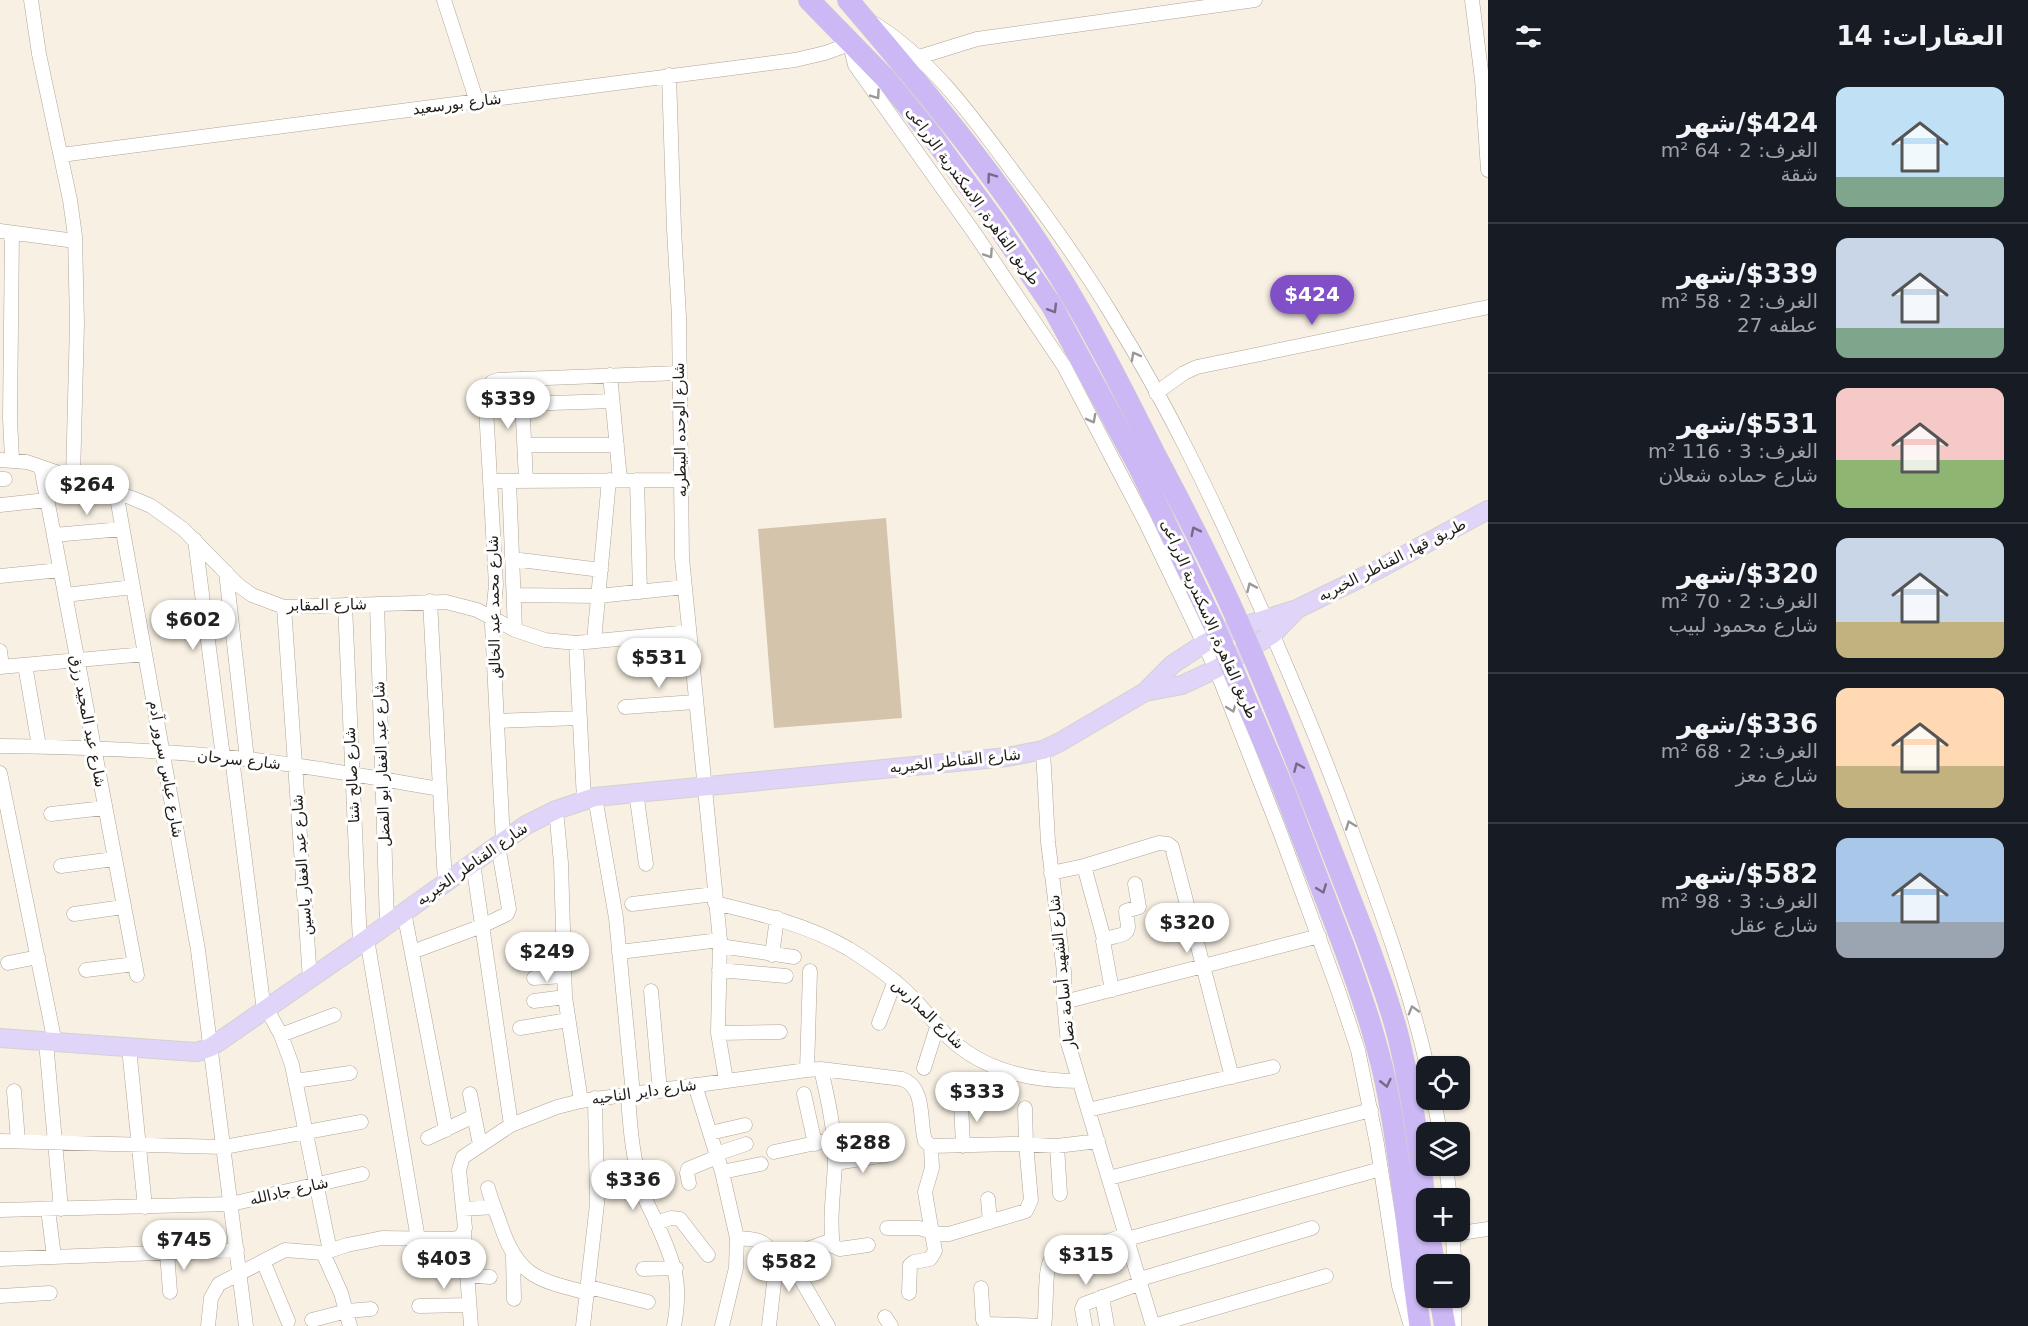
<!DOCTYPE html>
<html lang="ar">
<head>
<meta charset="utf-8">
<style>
	:root { --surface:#171b24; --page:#242831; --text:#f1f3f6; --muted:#9ea1a6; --line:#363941; --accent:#8150c8 }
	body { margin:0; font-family:"DejaVu Sans","Noto Naskh Arabic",sans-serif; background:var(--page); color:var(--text); direction:rtl; height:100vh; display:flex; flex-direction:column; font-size:22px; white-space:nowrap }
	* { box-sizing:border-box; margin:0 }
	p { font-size:20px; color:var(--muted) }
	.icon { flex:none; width:33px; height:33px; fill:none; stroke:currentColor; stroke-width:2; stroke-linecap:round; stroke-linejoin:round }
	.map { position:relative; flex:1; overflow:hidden; direction:ltr }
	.drawer { display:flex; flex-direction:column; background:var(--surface); width:540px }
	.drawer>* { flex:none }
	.tools { position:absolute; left:1416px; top:1056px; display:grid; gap:12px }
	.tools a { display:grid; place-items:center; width:54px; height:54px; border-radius:12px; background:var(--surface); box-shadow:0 2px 4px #0004; font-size:30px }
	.price { position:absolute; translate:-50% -51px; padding:0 14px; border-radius:21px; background:#fff; color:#222; font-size:20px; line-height:39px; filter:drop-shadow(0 2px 3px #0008) }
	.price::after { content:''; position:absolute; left:50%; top:36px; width:18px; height:14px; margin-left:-9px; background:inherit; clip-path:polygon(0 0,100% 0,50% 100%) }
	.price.selected { background:var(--accent); color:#fff }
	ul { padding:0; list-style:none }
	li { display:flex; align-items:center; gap:18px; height:150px; padding:0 24px }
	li+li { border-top:2px solid var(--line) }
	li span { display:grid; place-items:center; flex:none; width:168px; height:120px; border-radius:12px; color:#555 }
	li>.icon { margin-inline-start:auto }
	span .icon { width:72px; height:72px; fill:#fffc; stroke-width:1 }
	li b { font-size:26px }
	h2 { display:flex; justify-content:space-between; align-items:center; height:72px; padding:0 24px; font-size:26px }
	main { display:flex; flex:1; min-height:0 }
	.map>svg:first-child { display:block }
	.green { fill:#d4c4ac }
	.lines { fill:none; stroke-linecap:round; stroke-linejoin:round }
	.minor-casing { stroke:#ada599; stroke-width:15 }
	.major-casing { stroke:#d2d2d1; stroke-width:20 }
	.highway-casing { stroke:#d2d2d1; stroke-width:22 }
	.minor { stroke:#fff; stroke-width:14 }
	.major { stroke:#e0d4f9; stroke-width:18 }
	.highway { stroke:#ccb8f5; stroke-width:21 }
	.highway-bridge-casing { stroke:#d2d2d1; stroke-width:22; stroke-linecap:butt }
	.highway-bridge { stroke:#ccb8f5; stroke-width:21 }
	.oneway { stroke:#9a9997 }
	.oneway2 { stroke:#766a86 }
	.labels { text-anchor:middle; stroke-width:6; stroke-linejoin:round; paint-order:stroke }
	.street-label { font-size:15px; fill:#1f1c17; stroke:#fefefe }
</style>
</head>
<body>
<main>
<section class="drawer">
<h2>العقارات: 14<svg class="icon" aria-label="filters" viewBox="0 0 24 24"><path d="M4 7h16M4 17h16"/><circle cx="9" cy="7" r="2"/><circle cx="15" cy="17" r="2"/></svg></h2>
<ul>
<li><span style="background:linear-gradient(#bfe0f5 75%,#7fa58c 0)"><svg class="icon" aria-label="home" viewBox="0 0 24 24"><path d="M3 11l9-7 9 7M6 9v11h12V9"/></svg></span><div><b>$424/شهر</b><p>الغرف: 2 · 64 m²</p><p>شقة</p></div></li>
<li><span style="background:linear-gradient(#c9d6e8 75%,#7fa58c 0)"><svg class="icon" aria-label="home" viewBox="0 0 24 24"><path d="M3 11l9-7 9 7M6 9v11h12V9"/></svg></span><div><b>$339/شهر</b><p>الغرف: 2 · 58 m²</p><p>عطفه 27</p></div></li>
<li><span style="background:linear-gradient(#f6c9c9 60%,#8fb573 0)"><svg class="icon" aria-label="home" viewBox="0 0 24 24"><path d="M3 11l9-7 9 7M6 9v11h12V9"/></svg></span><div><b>$531/شهر</b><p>الغرف: 3 · 116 m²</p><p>شارع حماده شعلان</p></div></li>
<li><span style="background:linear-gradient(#c9d6e8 70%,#c2b280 0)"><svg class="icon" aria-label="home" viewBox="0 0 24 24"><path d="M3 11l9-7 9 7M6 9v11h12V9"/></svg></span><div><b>$320/شهر</b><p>الغرف: 2 · 70 m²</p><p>شارع محمود لبيب</p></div></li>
<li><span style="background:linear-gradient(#ffd9b3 65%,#c2b280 0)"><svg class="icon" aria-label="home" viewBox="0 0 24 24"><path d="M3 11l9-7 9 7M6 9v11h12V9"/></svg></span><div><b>$336/شهر</b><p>الغرف: 2 · 68 m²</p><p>شارع معز</p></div></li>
<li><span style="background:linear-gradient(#a9c7e8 70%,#9aa5b1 0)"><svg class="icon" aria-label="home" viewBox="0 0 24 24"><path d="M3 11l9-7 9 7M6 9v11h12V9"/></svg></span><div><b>$582/شهر</b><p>الغرف: 3 · 98 m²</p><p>شارع عقل</p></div></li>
</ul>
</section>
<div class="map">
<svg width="1488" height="1326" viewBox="0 0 1488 1326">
	<rect width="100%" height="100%" fill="#f8f0e3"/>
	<path class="green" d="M886,518L902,718L774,728L758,529Z"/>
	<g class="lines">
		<g class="minor-casing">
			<path id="minor" d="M31,0L39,54L70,200L75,236L77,323L73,478
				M444,0L477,102
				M1472,0L1482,79L1488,170
				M875,24C934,61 976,122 1017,177C1051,222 1083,267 1112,315C1169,407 1216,506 1259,604C1291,676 1321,747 1348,821C1378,902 1408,982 1427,1066
				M919,57L977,39L1255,0
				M669,75L674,229L679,317L682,558L720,940L718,1033L726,1080
				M61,155L795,60L825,53L850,44L855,65L975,234L1064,366L1146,523L1216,669L1280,832L1337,987L1358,1050L1377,1144L1399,1286L1411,1326
				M0,231L75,241
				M12,233L10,418L12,459
				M610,375L620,480
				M521,379L526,480
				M1156,393L1184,373L1197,367L1488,307
				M522,404L612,401
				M525,445H617
				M0,460L27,462L132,498L151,506L183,529L238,585L252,595L284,607L446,602L477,610L515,630L545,640L576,643L689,632
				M41,467L137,975
				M0,479H5
				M637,480L640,592
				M490,481L681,480
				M509,481L515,630
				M116,492L198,950L246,1326
				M0,505L47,500
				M54,535L122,529
				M195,540L223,757
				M512,559L601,570
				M226,572L247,759
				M0,576L60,570
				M65,595L133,587
				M514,595L598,596L685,587
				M430,601L445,883
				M377,604L387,925
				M345,605L360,944
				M284,607L310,979
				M594,641L609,480
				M576,643L584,800
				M0,651L2,667
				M25,665L39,746
				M0,667L145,654
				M625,707L695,702
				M497,721L580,718
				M0,746C82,747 164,750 246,759C311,766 376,778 440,789
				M1043,750L1048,842L1064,972V1002L1068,1043L1153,1326
				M232,758L264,1011
				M0,773L55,1043
				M636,792L646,864
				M595,797L616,918L633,1094
				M556,810L561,863L565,997L581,1101
				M51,814L104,808
				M503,841L492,624L496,585L485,391L492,382L498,380L679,373
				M473,863L511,1125
				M61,866L114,859
				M1084,866L1104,939
				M1051,873L1084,866L1159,843L1168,844L1172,847L1232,1077
				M715,903C761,914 808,925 849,949C871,963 893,978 911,996C927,1012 938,1029 955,1043C990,1073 1035,1081 1079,1081
				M632,904L714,894
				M404,912L446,1130
				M74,914L123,907
				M367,939L418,1239
				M720,946L794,957
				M412,952L482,926L507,914L509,909L498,845
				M619,952L720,940
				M772,955L777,918
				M8,963L38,957
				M86,970L135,964
				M719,970L786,976
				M534,978L564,976
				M1112,990L1103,941C1109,935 1128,938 1128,927C1128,922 1126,916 1126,911L1139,907L1135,884
				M651,991L660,1091
				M534,1001L565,997
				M1064,1002L1319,936
				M267,1009L281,1035L292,1065L330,1251
				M879,1023L895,981
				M520,1028L568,1020
				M718,1033L780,1032
				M281,1035L334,1015
				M46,1042L61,1209
				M129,1048L145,1207
				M924,1068L937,1027
				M821,1069C828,1100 835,1130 835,1162C834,1190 829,1218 833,1246L840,1249L868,1245
				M807,1070L810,971
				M295,1081L350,1073
				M695,1085L722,1172L737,1238L736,1268L722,1326
				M14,1091L18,1141
				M470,1094L480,1145
				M804,1094L815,1144
				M628,1095C630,1128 633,1163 644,1195C647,1205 653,1214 657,1224C675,1264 682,1282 674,1326
				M1434,1100L1440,1132
				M961,1103L963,1146
				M1088,1110L1273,1067
				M710,1133L745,1125
				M428,1138L474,1116
				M0,1141L224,1147L361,1122
				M1057,1146L1060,1194
				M774,1152L834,1139
				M716,1154L746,1144
				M835,1163L886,1155
				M1446,1166L1450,1198
				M722,1172L761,1164
				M1109,1178L1371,1110
				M689,1183L687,1173L688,1169L717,1157
				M488,1188C491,1200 496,1211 500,1223C518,1277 537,1280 588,1293
				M988,1199L990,1222
				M48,1209L54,1257
				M463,1209L494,1207
				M0,1210L231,1204L362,1174
				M656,1223L671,1218L680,1219L708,1255
				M887,1228H919L940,1234H949L1026,1211L1031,1200L1026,1144L1025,1108
				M464,1232L471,1326
				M1453,1232L1454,1264
				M1454,1234L1488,1229
				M737,1238C745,1239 756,1238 763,1243C771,1248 772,1256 783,1258L832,1240
				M1127,1239L1381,1169
				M167,1252L170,1292
				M323,1253L341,1293L350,1326
				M513,1256L514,1299
				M788,1257L828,1326
				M0,1259L237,1250
				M263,1261L288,1321
				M643,1269L676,1268
				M467,1275L490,1277
				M1140,1279L1312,1228
				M589,1287L648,1302
				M981,1288L983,1320L988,1324L1044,1326
				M909,1293L910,1265L914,1262L930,1259L935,1251L925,1192L932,1168L931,1146
				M0,1296L50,1293
				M1102,1297L1107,1326
				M419,1306L469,1305
				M885,1317L891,1326
				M312,1320L347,1311L371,1309
				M208,1326L211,1298L219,1284L285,1250L323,1253L347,1245L382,1238L452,1239L461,1237L465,1228L459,1170L463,1157L511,1125L557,1107L581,1101L807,1070L821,1069L902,1079C926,1087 919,1120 925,1141L931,1146L1014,1144L1057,1146L1098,1141
				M583,1326L597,1204L595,1098
				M769,1326L777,1257
				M1044,1326C1047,1311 1044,1268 1051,1260L1126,1235
				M1085,1326L1082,1309L1084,1304L1141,1283
				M1153,1326L1326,1276
				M1454,1326V1298"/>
		</g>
		<g class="major-casing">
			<path id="major" d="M1145,692L1182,685L1216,669L1273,634L1296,610
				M0,1038L181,1051L197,1052L211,1047L360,944L526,825L556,810L595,797L1007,757L1043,750L1060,742L1145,692L1173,664L1205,643L1234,629L1297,609L1377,570L1488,510"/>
		</g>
		<g class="highway-casing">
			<path id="highway" d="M809,0L886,79L929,132L993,219L1052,306L1140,469
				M848,0C929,95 1009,190 1072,297C1104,351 1131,407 1159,462
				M1366,939C1378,974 1392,1008 1400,1044C1413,1100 1421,1158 1426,1216
				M1344,947C1362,997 1380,1048 1389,1100C1403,1175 1409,1251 1420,1326
				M1429,1232L1434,1264
				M1440,1298L1445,1326"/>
		</g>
		<use href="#minor" class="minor"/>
		<use href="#major" class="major"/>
		<use href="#highway" class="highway"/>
		<g class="highway-bridge-casing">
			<path id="highway-bridge" d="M1159,462C1186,513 1213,565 1236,617C1283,723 1324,832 1366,939
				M1140,469L1215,627L1284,790L1344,947"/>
		</g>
		<use href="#highway-bridge" class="highway-bridge"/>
	</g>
	<defs><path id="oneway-chevron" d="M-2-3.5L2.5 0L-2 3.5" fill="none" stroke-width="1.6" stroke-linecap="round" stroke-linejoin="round" transform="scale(1.5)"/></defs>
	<g class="oneway">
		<use href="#oneway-chevron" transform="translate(876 95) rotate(55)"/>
		<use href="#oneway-chevron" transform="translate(989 254) rotate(56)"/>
		<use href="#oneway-chevron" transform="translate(1135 356) rotate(-119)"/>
		<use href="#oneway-chevron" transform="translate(1092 419) rotate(62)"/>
		<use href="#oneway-chevron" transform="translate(1251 587) rotate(-114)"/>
		<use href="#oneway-chevron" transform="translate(1232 708) rotate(69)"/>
		<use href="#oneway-chevron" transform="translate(1350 825) rotate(-110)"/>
		<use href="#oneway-chevron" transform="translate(1413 1010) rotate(-106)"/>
	</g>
	<g class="oneway2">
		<use href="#oneway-chevron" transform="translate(991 177) rotate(-126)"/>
		<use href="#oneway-chevron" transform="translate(1053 309) rotate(59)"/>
		<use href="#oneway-chevron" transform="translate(1195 531) rotate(-117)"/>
		<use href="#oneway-chevron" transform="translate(1298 767) rotate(-113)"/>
		<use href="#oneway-chevron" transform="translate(1322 889) rotate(69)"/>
		<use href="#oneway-chevron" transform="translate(1386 1083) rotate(77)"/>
	</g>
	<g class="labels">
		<g class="street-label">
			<text transform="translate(457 104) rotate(-7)" y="5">شارع بورسعيد</text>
			<text transform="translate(973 196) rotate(54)" y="5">طريق القاهرة, الاسكندرية الزراعى</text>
			<text transform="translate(680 430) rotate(-91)" y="5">شارع الوحده البيطريه</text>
			<text transform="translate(1392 560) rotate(-27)" y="5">طريق قها, القناطر الخيريه</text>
			<text transform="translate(327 605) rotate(-1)" y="5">شارع المقابر</text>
			<text transform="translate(494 607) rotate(-91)" y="5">شارع محمد عبد الخالق</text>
			<text transform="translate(1209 619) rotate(66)" y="5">طريق القاهرة, الاسكندرية الزراعى</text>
			<text transform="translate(88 721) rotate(79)" y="5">شارع عبد المجيد رزق</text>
			<text transform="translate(239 760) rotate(6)" y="5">شارع سرحان</text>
			<text transform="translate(955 761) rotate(-6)" y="5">شارع القناطر الخيريه</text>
			<text transform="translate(382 764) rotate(-92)" y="5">شارع عبد الغفار ابو الفضل</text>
			<text transform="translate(166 769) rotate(80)" y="5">شارع عباس سرور آدم</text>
			<text transform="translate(352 775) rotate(-93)" y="5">شارع صالح شتا</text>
			<text transform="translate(472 864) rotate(-35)" y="5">شارع القناطر الخيريه</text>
			<text transform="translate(302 865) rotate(-94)" y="5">شارع عبد الغفار ياسين</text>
			<text transform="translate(1062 972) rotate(-96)" y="5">شارع الشهيد أسامة نصار</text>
			<text transform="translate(928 1014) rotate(44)" y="5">شارع المدارس</text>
			<text transform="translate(644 1092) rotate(-8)" y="5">شارع داير الناحيه</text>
			<text transform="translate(289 1191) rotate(-13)" y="5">شارع جادالله</text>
		</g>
	</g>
</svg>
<div class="tools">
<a><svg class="icon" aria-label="locate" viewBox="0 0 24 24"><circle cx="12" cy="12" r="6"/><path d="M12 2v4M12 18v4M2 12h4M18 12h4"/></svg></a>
<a><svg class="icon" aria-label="layers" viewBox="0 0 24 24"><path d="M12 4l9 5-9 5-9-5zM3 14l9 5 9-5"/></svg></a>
<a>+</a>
<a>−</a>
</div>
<b class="price selected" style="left:1312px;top:326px">$424</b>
<b class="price" style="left:508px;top:430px">$339</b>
<b class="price" style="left:87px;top:516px">$264</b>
<b class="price" style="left:193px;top:651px">$602</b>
<b class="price" style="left:659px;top:689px">$531</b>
<b class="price" style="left:1187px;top:954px">$320</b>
<b class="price" style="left:547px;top:983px">$249</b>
<b class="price" style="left:977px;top:1123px">$333</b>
<b class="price" style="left:863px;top:1174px">$288</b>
<b class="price" style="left:633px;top:1211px">$336</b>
<b class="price" style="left:184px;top:1271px">$745</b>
<b class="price" style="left:1086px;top:1286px">$315</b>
<b class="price" style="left:444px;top:1290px">$403</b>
<b class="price" style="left:789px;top:1293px">$582</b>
</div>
</main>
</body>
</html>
